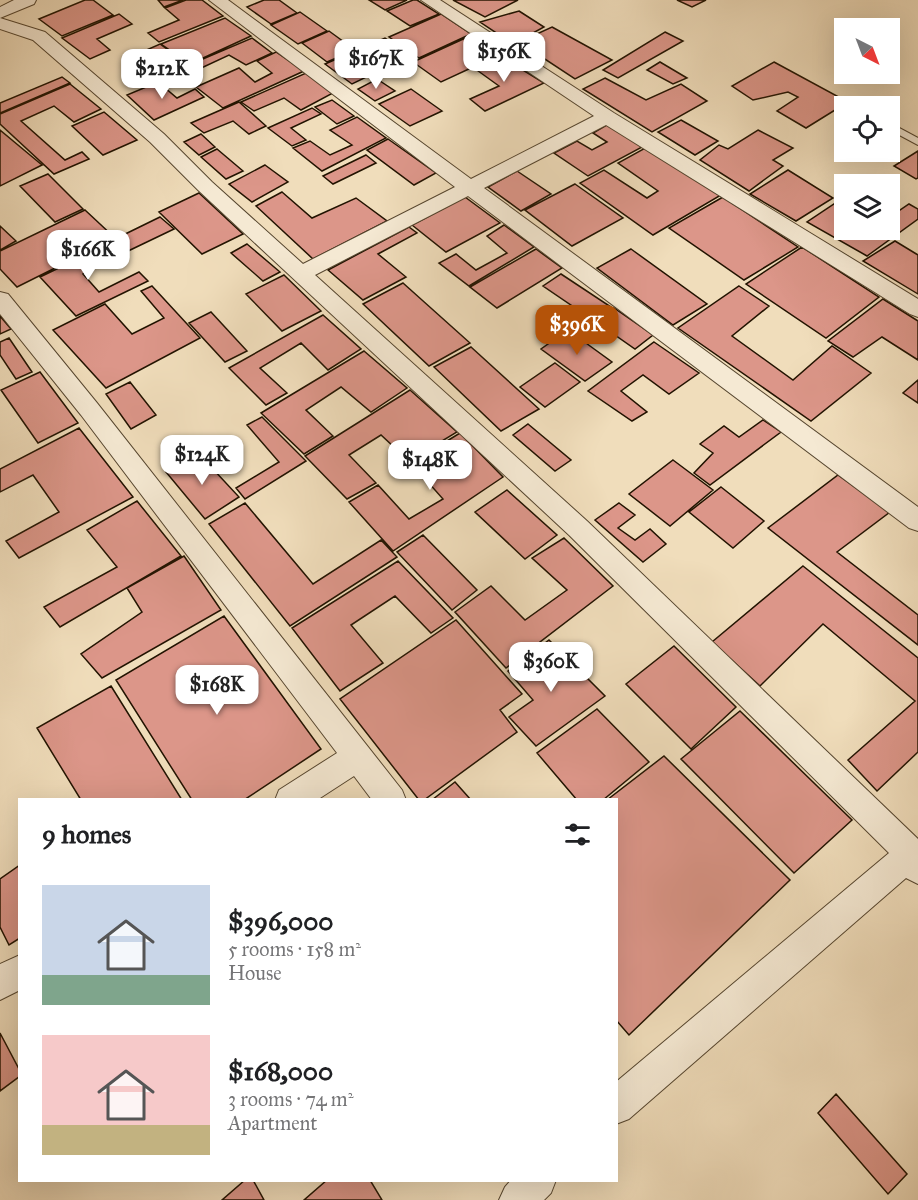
<!DOCTYPE html>
<html lang="en">
<head>
<meta charset="utf-8">
<style>
	:root { --surface:#fff; --page:#f6f6f6; --text:#202124; --muted:#757577; --accent:#b45309 }
	body { margin:0; font-family:"IM FELL Great Primer",serif; background:var(--page); color:var(--text); height:100vh; display:flex; flex-direction:column; font-size:22px; white-space:nowrap }
	* { box-sizing:border-box; margin:0 }
	p { font-size:20px; color:var(--muted) }
	.icon { flex:none; width:33px; height:33px; fill:none; stroke:currentColor; stroke-width:2; stroke-linecap:round; stroke-linejoin:round }
	.map { position:relative; flex:1; overflow:hidden }
	.drawer { position:absolute; left:18px; top:798px; width:600px; height:384px; display:flex; flex-direction:column; background:var(--surface); border-radius:0px; box-shadow:0 6px 24px #0002 }
	.drawer>* { flex:none }
	.needle { width:39px; rotate:138deg }
	.tools { position:absolute; left:834px; top:18px; display:grid; gap:12px }
	.tools a { display:grid; place-items:center; width:66px; height:66px; border-radius:0px; background:var(--surface); box-shadow:0 6px 24px #0002; font-size:30px }
	.price { position:absolute; translate:-50% -51px; padding:0 14px; border-radius:12px; background:#fff; color:#222; font-size:20px; line-height:39px; filter:drop-shadow(0 2px 3px #0008) }
	.price::after { content:''; position:absolute; left:50%; top:36px; width:18px; height:14px; margin-left:-9px; background:inherit; clip-path:polygon(0 0,100% 0,50% 100%) }
	.price.on { background:var(--accent); color:#fff }
	ul { padding:0; list-style:none }
	li { display:flex; align-items:center; gap:18px; height:150px; padding:0 24px }
	li span { display:grid; place-items:center; flex:none; width:168px; height:120px; border-radius:0px; color:#555 }
	li>.icon { margin-inline-start:auto }
	span .icon { width:72px; height:72px; fill:#fffc; stroke-width:1 }
	li b { font-size:26px }
	h2 { display:flex; justify-content:space-between; align-items:center; height:72px; padding:0 24px; font-size:26px }
	.map>svg:first-child { display:block }
	.building { fill:#dc9689; stroke:#221300; stroke-width:1.5 }
	.lines { fill:none; stroke-linecap:round; stroke-linejoin:round }
	.service-casing { stroke:#56462f; stroke-width:2 }
	.minor-casing { stroke:#56462f; stroke-width:2 }
	.service { fill:#f5e9d3; fill-rule:evenodd }
	.minor { fill:#f5e9d3; fill-rule:evenodd }
</style>
</head>
<body>
<div class="map">
<svg width="918" height="1200" viewBox="0 0 918 1200">
	<rect width="100%" height="100%" fill="#f0ddbb"/>
	<filter id="stains"><feTurbulence type="fractalNoise" baseFrequency=".00333" numOctaves="4"/><feColorMatrix values="0 0 0 0 .2 0 0 0 0 .09 0 0 0 0 .02 0 0 0 .5 -.17"/></filter>
	<radialGradient id="worn" r=".72"><stop offset=".6" stop-color="#630" stop-opacity="0"/><stop offset="1" stop-color="#630" stop-opacity=".3"/></radialGradient>
	<path class="building" d="M85,0H93L113,15L62,36L39,19Z
		M158,0H183L164,7Z
		M186,0H202L223,16L159,42L148,33L179,20L165,8Z
		M264,0H279L297,13L271,24L247,7Z
		M369,0H407L385,10Z
		M413,0H417L439,14L410,26L387,11Z
		M453,0H518L485,17Z
		M677,0H706L692,7Z
		M519,11L544,27L513,44L480,22Z
		M300,12L327,31L298,44L271,25Z
		M119,14L132,24L97,39L110,50L90,59L62,38Z
		M441,14L471,34L419,58L389,37Z
		M225,18L251,36L190,64L161,44Z
		M552,27L612,60L575,79L519,42Z
		M329,31L355,50L327,62L302,43Z
		M665,32L683,41L618,78L603,70Z
		M472,35L499,55L441,82L413,62Z
		M252,38L272,53L246,65L229,55L184,76L177,70Z
		M385,38L412,57L397,64L383,54L364,62L379,71L352,84L325,64Z
		M160,44L186,63L167,72L142,52Z
		M276,52L304,71L223,108L196,87L239,68L255,82L272,73L257,61Z
		M500,56L544,83L485,111L470,99L499,86L474,68Z
		M660,62L687,78L673,84L647,70Z
		M774,62L848,102L806,128L777,111L798,97L788,92L753,100L732,86Z
		M306,73L333,93L301,110L284,98L254,111L241,102Z
		M62,77L70,83L0,113V103Z
		M605,78L646,100L681,84L707,101L652,132L583,89Z
		M377,79L395,91L375,101L358,89Z
		M158,82L177,98L195,89L204,97L154,120L127,95Z
		M70,84L101,109L74,122L54,106L21,121L65,160L82,152L89,159L54,174L0,124V114Z
		M411,89L442,111L410,126L379,104Z
		M332,100L354,116L337,124L315,107Z
		M239,102L266,126L249,134L233,121L204,133L191,123Z
		M312,108L321,114L291,128L306,140L292,146L268,128Z
		M104,112L137,140L103,155L72,126Z
		M357,117L386,138L322,171L293,148L310,141L330,155L352,145L330,130Z
		M681,120L718,141L695,155L658,132Z
		M610,123L644,146L588,176L554,153L577,141L592,150L607,142L593,133Z
		M0,130L42,165L0,186Z
		M758,130L793,148L773,160L783,166L749,191L700,160L719,145L728,149Z
		M201,134L215,147L199,155L184,142Z
		M388,139L436,173L414,185L367,150Z
		M647,147L721,195L653,235L580,183L604,170L647,198L658,191L618,163Z
		M217,149L243,171L226,179L201,157Z
		M918,151V178L916,179L894,166Z
		M366,155L376,163L333,184L323,176Z
		M265,165L288,182L252,202L229,184Z
		M788,170L833,198L796,221L750,194Z
		M517,171L551,194L521,211L488,187Z
		M48,174L83,209L55,222L20,186Z
		M575,184L623,218L572,246L525,210Z
		M282,192L312,218L356,198L387,221L313,259L256,206Z
		M199,193L243,234L202,254L159,212Z
		M465,197L500,223L446,252L412,225Z
		M723,197L798,247L744,280L669,228Z
		M834,204L844,211V230H890V217L909,204L918,209V219L867,256L807,222Z
		M85,210L115,238L17,287L0,269V251Z
		M160,217L174,229L126,252L113,240Z
		M504,225L534,247L469,286L439,263L456,254L476,270L507,253L487,236Z
		M0,226L16,241L0,250Z
		M409,227L417,233L378,254L406,277L363,300L328,270Z
		M895,241L918,255V294L863,261Z
		M111,243L123,253L83,274L99,292L139,272L148,281L76,316L40,277Z
		M247,244L280,272L263,281L231,253Z
		M802,247L879,297L826,338L746,284Z
		M536,249L562,268L497,308L470,287Z
		M631,249L707,304L673,325L597,268Z
		M561,274L611,307L593,320L543,286Z
		M284,275L321,311L282,331L246,294Z
		M403,283L470,343L429,366L363,304Z
		M152,286L200,338L106,388L53,330L105,304L132,334L164,318L141,291Z
		M739,286L769,306L732,336L793,380L832,346L871,373L811,421L678,328Z
		M883,299L918,321V360L882,337L853,357L828,341Z
		M614,308L653,335L635,349L595,321Z
		M211,312L247,351L225,362L189,323Z
		M323,315L361,349L328,370L301,343L260,368L287,393L266,405L229,368Z
		M0,316L11,329L0,334Z
		M568,330L612,362L585,381L541,349Z
		M9,338L32,372L16,379L0,355V342Z
		M654,342L699,373L669,394L643,375L621,391L647,412L632,421L588,391Z
		M471,347L539,409L501,431L434,367Z
		M364,351L407,388L371,412L341,387L306,410L333,436L304,454L261,413Z
		M555,363L580,382L545,407L520,387Z
		M40,372L78,423L38,443L1,390Z
		M918,380V403L903,393Z
		M130,382L156,415L131,429L106,394Z
		M410,390L457,432L409,461L381,435L349,455L376,483L347,499L305,456Z
		M262,417L306,461L245,499L236,488L279,462L247,425Z
		M763,420L781,432L710,485L694,473L713,453L700,444L724,426L739,437Z
		M528,424L571,460L555,471L513,435Z
		M79,428L133,497L19,558L6,541L59,512L33,475L0,492V469Z
		M460,433L503,477L393,551L349,502L378,485L409,519L443,499L411,463Z
		M199,454L239,497L205,519L166,472Z
		M673,460L713,490L670,526L629,494Z
		M838,475L890,512L837,552L918,615V645L768,528Z
		M721,487L764,521L733,548L689,512Z
		M507,490L557,535L525,559L475,512Z
		M137,501L181,556L60,627L44,607L117,567L87,530Z
		M245,503L313,584L381,540L397,557L290,626L209,524Z
		M619,503L635,515L618,528L635,540L650,529L666,544L643,562L595,520Z
		M423,535L477,590L452,610L397,552Z
		M564,538L613,586L506,668L455,612L491,586L525,620L567,590L532,558Z
		M184,556L221,610L102,678L81,654L142,612L127,588Z
		M398,561L453,618L431,633L395,596L351,625L383,663L340,691L292,628Z
		M803,566L918,658V752L877,791L848,760L915,701L823,624L760,686L712,642Z
		M224,616L321,749L244,800H192L116,680Z
		M456,620L522,694L500,710L517,732L424,800H419L340,699Z
		M549,640L605,696L536,746L509,717L533,700L508,671Z
		M674,646L736,707L691,749L626,684Z
		M111,686L182,800H81L37,728Z
		M597,709L649,762L603,800H577L537,753Z
		M740,711L852,820L794,873L681,759Z
		M664,756L790,880L629,1035L616,1020V800H607Z
		M455,782L471,800H432Z
		M20,865V938L9,945L0,927V879Z
		M0,1033L20,1071V1076L0,1091Z
		M836,1094L907,1174L888,1194L818,1113Z
		M245,1180H253L264,1200H222Z
		M327,1180H370L382,1200H304Z"/>
	<g class="lines">
		<g class="service-casing">
			<path id="service" d="M890,123L918,138V145L890,130Z"/>
		</g>
		<g class="minor-casing">
			<path id="minor" d="M14,0H36L34,4L0,18L45,32L164,134L212,182L303,264L455,187L209,0H228L471,179L594,116L421,0H440L614,113L918,299V317L910,314L606,125L484,188L918,507V531L909,528L468,196L315,275L587,521L918,839V884L906,878L629,1119L616,1124V1082L889,853L569,535L198,190L150,142L33,40L0,29V7Z
				M0,292L8,294L97,403L402,790L406,800H372L354,776L317,800H275L279,790L337,753L81,415L0,314Z
				M20,955V990L0,1000V964Z
				M511,1180H556L551,1193L544,1200H499L505,1187Z"/>
		</g>
		<use href="#service" class="service"/>
		<use href="#minor" class="minor"/>
	</g>
	<rect width="100%" height="100%" filter="url(#stains)"/>
	<rect width="100%" height="100%" fill="url(#worn)"/>
</svg>
<div class="tools">
<a><svg class="needle" viewBox="-14 -14 28 28"><path d="M0-13l5 13h-10z" fill="#e53935"/><path d="M0 13l5-13h-10z" fill="#757577"/></svg></a>
<a><svg class="icon" aria-label="locate" viewBox="0 0 24 24"><circle cx="12" cy="12" r="6"/><path d="M12 2v4M12 18v4M2 12h4M18 12h4"/></svg></a>
<a><svg class="icon" aria-label="layers" viewBox="0 0 24 24"><path d="M12 4l9 5-9 5-9-5zM3 14l9 5 9-5"/></svg></a>
</div>
<b class="price" style="left:504px;top:83px">$156K</b>
<b class="price" style="left:376px;top:90px">$167K</b>
<b class="price" style="left:162px;top:100px">$212K</b>
<b class="price" style="left:88px;top:281px">$166K</b>
<b class="price on" style="left:577px;top:356px">$396K</b>
<b class="price" style="left:202px;top:486px">$124K</b>
<b class="price" style="left:430px;top:491px">$148K</b>
<b class="price" style="left:551px;top:693px">$360K</b>
<b class="price" style="left:217px;top:716px">$168K</b>
<section class="drawer">
<h2>9 homes<svg class="icon" aria-label="filters" viewBox="0 0 24 24"><path d="M4 7h16M4 17h16"/><circle cx="9" cy="7" r="2"/><circle cx="15" cy="17" r="2"/></svg></h2>
<ul>
<li><span style="background:linear-gradient(#c9d6e8 75%,#7fa58c 0)"><svg class="icon" aria-label="home" viewBox="0 0 24 24"><path d="M3 11l9-7 9 7M6 9v11h12V9"/></svg></span><div><b>$396,000</b><p>5 rooms · 158 m²</p><p>House</p></div></li>
<li><span style="background:linear-gradient(#f6c9c9 75%,#c2b280 0)"><svg class="icon" aria-label="home" viewBox="0 0 24 24"><path d="M3 11l9-7 9 7M6 9v11h12V9"/></svg></span><div><b>$168,000</b><p>3 rooms · 74 m²</p><p>Apartment</p></div></li>
</ul>
</section>
</div>
</body>
</html>
